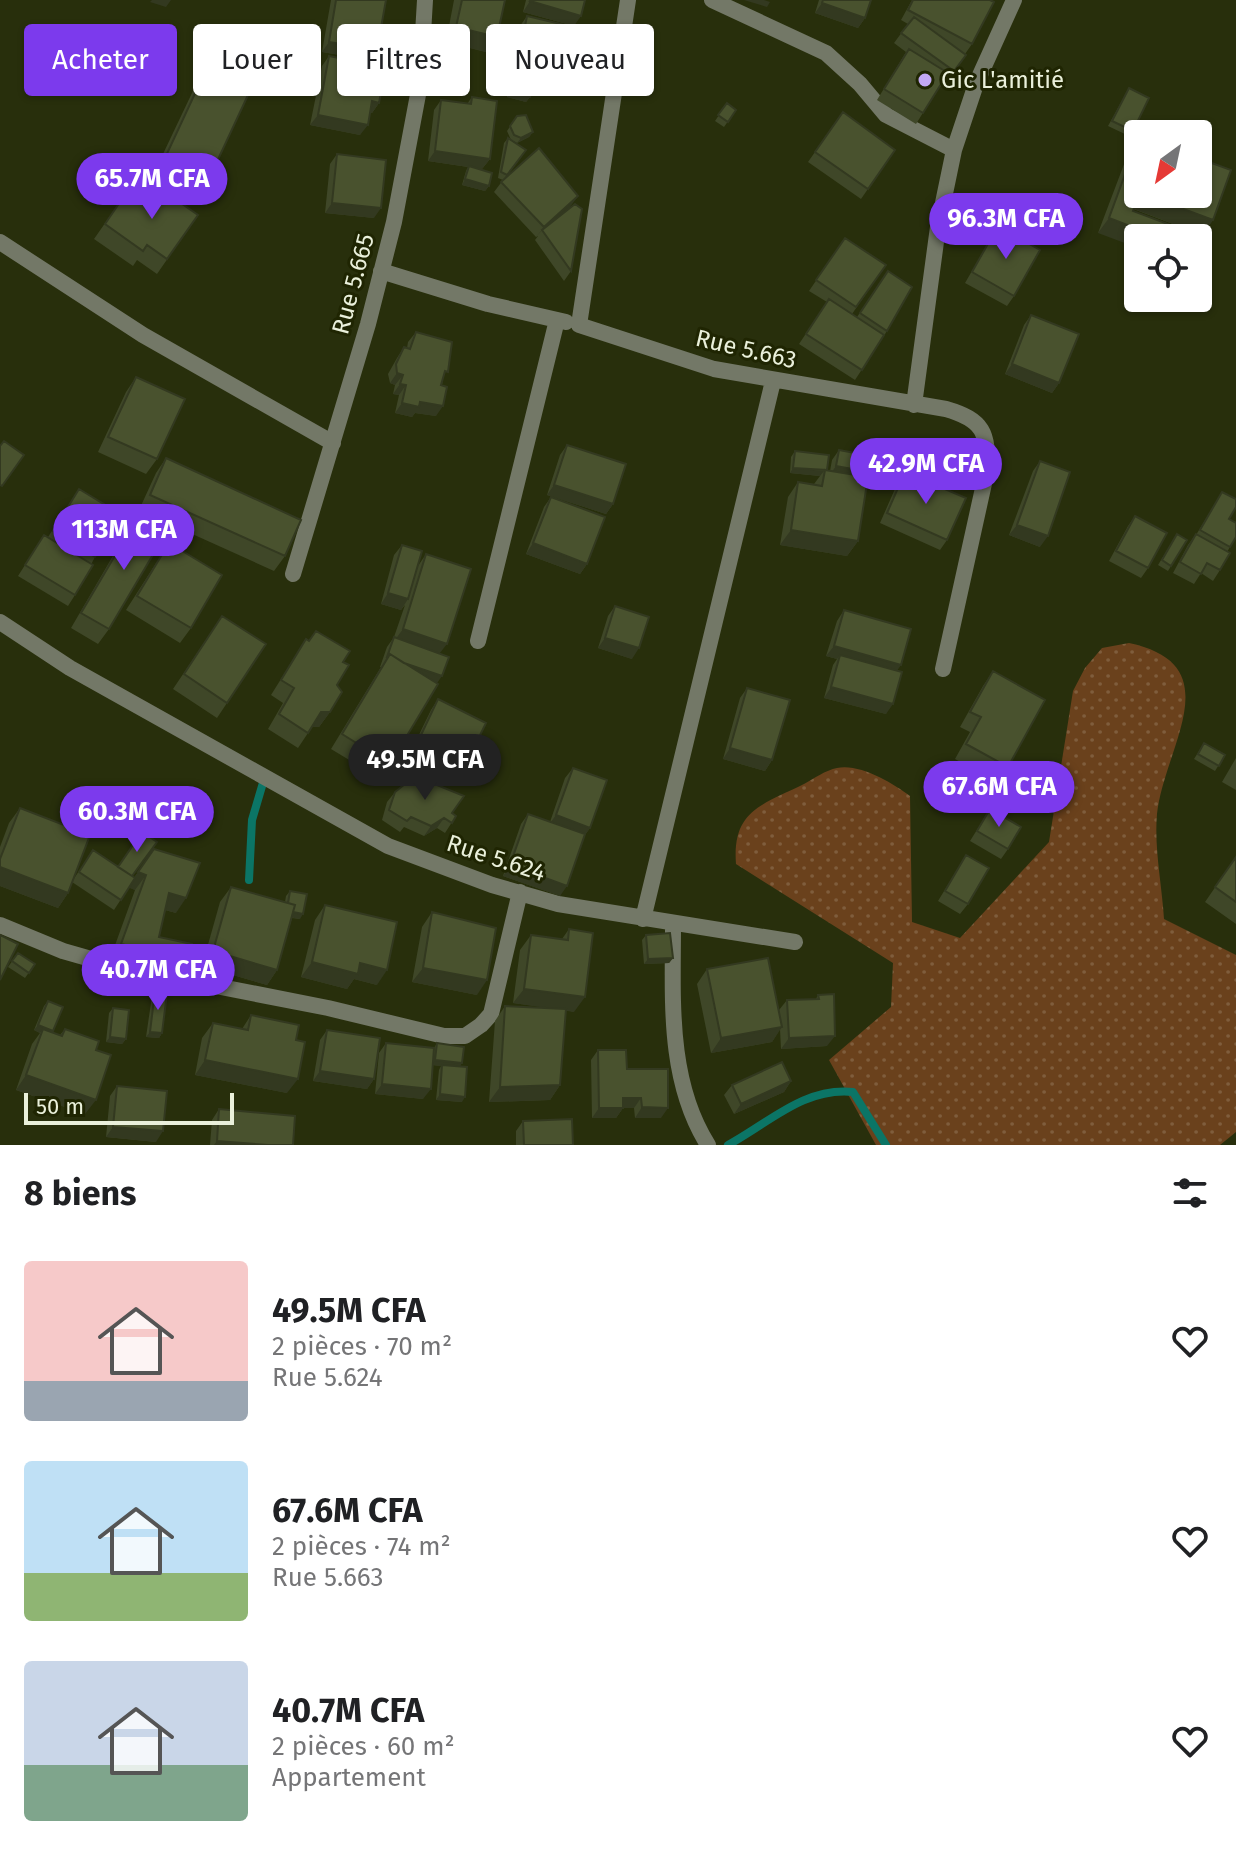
<!DOCTYPE html>
<html lang="fr">
<head>
<meta charset="utf-8">
<style>
	:root { --surface:#fff; --page:#f2f2f2; --text:#202124; --muted:#757577; --accent:#7c3aed }
	body { margin:0; font-family:"Fira Sans",sans-serif; background:var(--page); color:var(--text); height:100vh; display:flex; flex-direction:column; font-size:30px; white-space:nowrap }
	* { box-sizing:border-box; margin:0 }
	p { font-size:26px; color:var(--muted) }
	.icon { flex:none; width:44px; height:44px; fill:none; stroke:currentColor; stroke-width:2; stroke-linecap:round; stroke-linejoin:round }
	.map { position:relative; height:1145px; overflow:hidden }
	.side { display:flex; flex-direction:column; background:var(--surface); flex:1 }
	.side>* { flex:none }
	.hud { position:absolute; left:24px; top:24px; width:800px; height:72px; display:flex; gap:16px }
	.needle { width:52px; rotate:213deg }
	.tools { position:absolute; left:1124px; top:120px; display:grid; gap:16px }
	.tools a { display:grid; place-items:center; width:88px; height:88px; border-radius:8px; background:var(--surface); box-shadow:0 2px 6px #0004; font-size:40px }
	.scale { position:absolute; left:24px; bottom:20px; width:210px; box-sizing:border-box; padding-left:8px; border:4px solid #eaf0db; border-top:0; font-size:22px; line-height:28px; white-space:nowrap; color:#eaf0db; -webkit-text-stroke:6px #1f2502; paint-order:stroke }
	.price { position:absolute; translate:-50% -68px; padding:0 18px; border-radius:28px; background:var(--accent); color:#fff; font-size:26px; line-height:52px; filter:drop-shadow(0 2px 4px #0008) }
	.price::after { content:''; position:absolute; left:50%; top:48px; width:24px; height:18px; margin-left:-12px; background:inherit; clip-path:polygon(0 0,100% 0,50% 100%) }
	.price.selected { background:#222; color:#fff }
	ul { padding:0; list-style:none }
	li { display:flex; align-items:center; gap:24px; height:200px; padding:0 24px }
	li span { display:grid; place-items:center; flex:none; width:224px; height:160px; border-radius:8px; color:#555 }
	li>.icon { margin-inline-start:auto }
	span .icon { width:96px; height:96px; fill:#fffc; stroke-width:1 }
	li b { font-size:34px }
	h2 { display:flex; justify-content:space-between; align-items:center; height:96px; padding:0 24px; font-size:34px }
	.pill { padding:0 28px; border-radius:8px; background:var(--surface); box-shadow:0 2px 6px #0004; font-size:28px; line-height:72px }
	.pill.selected { background:var(--accent); color:#fff }
	.map>svg:first-child { display:block }
	.grass { fill:url(#grass-dots) }
	.lines { fill:none; stroke-linecap:round; stroke-linejoin:round }
	.stream { stroke:#0b7566; stroke-width:8 }
	.street { stroke:#737867; stroke-width:16 }
	.wall { fill:#3f4728 }
	.shaded-wall { fill:#333920 }
	.building { fill:#49522e; stroke:#333920; stroke-width:2 }
	.poi-dot { fill:#c2a8f3; stroke:#1f2502; stroke-width:3 }
	.labels { text-anchor:middle; stroke-width:6; stroke-linejoin:round; paint-order:stroke }
	.poi-label { font-size:24px; fill:#eaf0db; stroke:#1f2502; text-anchor:start }
	.street-label { font-size:24px; fill:#eaf0db; stroke:#1f2502 }
</style>
</head>
<body>
<div class="map">
<svg width="1236" height="1145" viewBox="0 0 1236 1145">
	<defs>
		<pattern id="grass-dots" width="8" height="8" patternUnits="userSpaceOnUse" patternTransform="scale(2)"><rect width="8" height="8" fill="#6a411c"/><path d="M2 2h.1M6 6h.1" fill="none" stroke="#7f5d3c" stroke-width="1.8" stroke-linecap="round"/></pattern>
	</defs>
	<rect width="100%" height="100%" fill="#282f0c"/>
	<path class="grass" d="M1129,643C1232,665 1164,747 1157,814C1154,848 1162,886 1164,919L1236,955V1132L1220,1145H876L829,1060L891,1007L893,963L736,864C732,811 761,805 804,784C813,779 826,770 837,768C859,763 893,783 910,796L912,922L960,938L1049,842L1073,691L1085,668L1102,648Z"/>
	<g class="lines">
		<path class="stream" d="M249,880L252,820L265,776
			M728,1145C769,1123 804,1087 853,1092L886,1145"/>
		<path class="street" d="M628,0L579,325L714,369L946,409C984,420 988,433 987,470L943,669
			M712,0L826,53L860,84L886,115L954,150L976,84L1014,0
			M0,242L143,335L333,443
			M381,271L488,304L566,322
			M914,405L938,227L954,150
			M293,574L368,324L394,222L420,84L425,0
			M0,622L70,668L388,846L492,885L558,904L795,942
			M478,641L557,320
			M643,919L773,381
			M0,925L63,951L119,967L328,1008L444,1036H465L481,1025L491,1014L520,892
			M673,925C673,999 667,1080 708,1145"/>
	</g>
	<path class="wall" d="M331,0H386L377,50L370,60L322,52Z
		M454,0H505L497,37L486,52L446,42Z
		M526,0H585L574,26L523,12Z
		M819,0H871L865,18L858,28L815,13Z
		M912,0H990L972,44L965,54L966,55L947,82L944,79L916,124L877,100L906,52L894,43L908,24L901,20Z
		M527,16L548,86L510,77L520,26Z
		M575,27L602,86L595,96L558,88L568,38Z
		M329,56L379,103L372,113H370L360,135L310,125L322,66Z
		M211,59L208,181L198,196L153,175L201,74Z
		M514,78L530,97L526,102L507,97L510,83Z
		M1129,88L1133,131L1129,136L1108,126Z
		M472,97L490,159L482,169L475,168L489,186L485,191L462,185L466,171L468,167L428,161L434,110L441,100L467,104Z
		M727,103L736,110L724,127L715,121Z
		M843,112L895,150L861,199L808,162Z
		M517,116L533,132L529,137L517,143L511,140L507,131Z
		M508,138L526,150L504,179L570,207L561,215L571,271L564,281L535,240L538,236L536,237L494,192L503,180L498,178L504,143Z
		M1138,138L1213,220L1202,235L1133,209L1098,233L1129,151Z
		M337,154L374,218L325,213L330,164Z
		M131,186L154,201L198,215L157,274L137,260L133,266L94,239Z
		M998,226L1014,296L1007,306L965,283Z
		M845,238L886,265L852,314L857,317L888,271L887,331L855,380L799,344L827,302L809,291Z
		M1031,315L1059,383L1052,393L1005,374L1024,325Z
		M416,332L443,380L436,416L415,413L412,417L395,413L399,395L393,394L395,385L390,383L388,374L397,358L404,347L407,348L408,342Z
		M136,377L157,459L146,474L98,452L126,392Z
		M567,445L613,504L606,514L547,495L560,455Z
		M839,450L888,488L867,484L858,541L847,556L780,545L788,497L798,482L814,484L820,476L790,473L791,457L795,451L830,471L832,460Z
		M166,458L285,556L274,571L139,510L156,473Z
		M1040,461V547L1009,535L1033,471Z
		M905,472L947,540L940,550L880,523L898,482Z
		M79,489L95,557L75,595L68,606L18,576L44,535L48,537Z
		M1222,492L1229,519L1236,537L1227,552L1220,570L1213,581L1201,573L1194,584L1173,573L1188,545L1196,534V535Z
		M551,497L587,564L580,574L526,554L544,507Z
		M139,515L109,629L98,644L71,628L128,530Z
		M1135,516L1148,568L1141,578L1109,561L1128,526Z
		M1177,534L1187,540L1168,571L1158,565Z
		M169,543L191,628L180,643L126,610Z
		M402,545L418,566L426,554L440,653L437,683L390,764L379,778L331,749L381,667H380L387,647L394,637L405,605L401,610L381,604L394,555Z
		M615,606L632,659L598,648L608,616Z
		M844,610L897,671L886,714L824,698L833,665L837,659L826,656L837,621Z
		M222,616L227,703L217,718L173,689Z
		M306,639L343,662L330,712L319,727H312L298,748L268,729L283,703L271,695Z
		M993,671L1008,767L997,782L955,759L970,732L960,727L983,686Z
		M747,688L772,760L765,771L723,759L740,698Z
		M438,699L469,758L461,768L414,745L431,710Z
		M1204,743L1225,755L1215,771L1194,759Z
		M1236,758V790L1222,782Z
		M573,768L590,828L584,836L560,896L503,876L521,824L528,814L550,822L565,778Z
		M395,792L452,814L456,816L445,833L437,828L424,836L404,827L400,832L382,820L387,802Z
		M20,808L73,880L93,850L134,878L154,849L176,913L165,910L159,937L176,975L110,959L135,890L129,887L114,910L72,882L68,893L58,908L0,886V847L9,823Z
		M990,809L1008,849L1001,859L970,841Z
		M966,855L968,904L960,914L938,901Z
		M1236,857V924L1205,902Z
		M231,887L285,902L286,896L290,891L300,919L292,918L277,970L267,985L202,966L220,902Z
		M325,905L377,985L354,979L347,989L301,977L315,920Z
		M432,912L477,995L412,982L422,927Z
		M569,929L574,1012L566,1010L560,1085L550,1100L489,1102L495,1021L505,1006L550,1008L513,1003L520,950L531,935L562,939Z
		M646,935L673,958L669,963L644,964L642,940Z
		M18,953L35,964L25,978L8,967Z
		M707,969L780,1015L779,1010L787,1000L816,999L818,995L827,1046L781,1049L780,1029L772,1042L711,1053L697,984Z
		M155,991L162,1033L159,1038L146,1037L152,996Z
		M48,1001L52,1032L60,1035L65,1029L96,1050L85,1114L16,1090L32,1044L40,1033L34,1030L44,1006Z
		M113,1008L126,1039L122,1044L106,1042L109,1013Z
		M251,1015L287,1093L195,1075L202,1038L213,1023L242,1029Z
		M327,1030L374,1079L367,1089L313,1081L320,1040Z
		M386,1043L434,1048L437,1043L462,1063L460,1066L462,1102L436,1100L439,1070L441,1066L433,1065L423,1099L375,1094L379,1053Z
		M598,1050L627,1069L661,1118H635L634,1108H623L616,1118H592L591,1060Z
		M791,1081L784,1092L734,1114L724,1095L732,1085Z
		M117,1086L156,1142L106,1137L110,1096Z
		M219,1109L293,1145H210L212,1120Z
		M523,1121L573,1145H516V1131Z"/>
	<path class="shaded-wall" d="M152,0H171L166,7L150,2Z
		M744,0H764L770,2L767,7Z
		M530,1L581,16L574,26L523,12Z
		M822,3L865,18L858,28L815,13Z
		M456,27L497,37L486,52L446,42Z
		M329,42L377,50L370,60L322,52Z
		M517,66L555,76L548,86L510,77Z
		M565,77L602,86L595,96L558,88Z
		M511,92L530,97L526,102L507,97Z
		M372,101L379,103L372,113L365,111Z
		M318,115L368,125L360,135L310,125Z
		M533,132L529,137L517,143L521,138Z
		M435,151L490,159L482,169L428,161Z
		M465,179L489,186L485,191L462,185Z
		M1138,194H1143L1213,220L1202,235L1129,207Z
		M578,196L570,207L543,232L542,230L536,237L544,227Z
		M332,203L381,208L374,218L325,213Z
		M1109,218L1161,238H1138V248L1098,233Z
		M1012,364L1059,383L1052,393L1005,374Z
		M397,373L403,375L395,385L390,383Z
		M400,384L406,385L399,395L393,394Z
		M420,402L443,406L436,416L415,413L412,417L395,413L402,403Z
		M836,466L895,477L888,488L829,476Z
		M793,468L824,471L820,476L790,473Z
		M554,485L613,504L606,514L547,495Z
		M1017,525L1048,536L1040,547L1009,535Z
		M791,530L858,541L847,556L780,545Z
		M533,543L587,564L580,574L526,554Z
		M388,593L408,599L401,610L381,604Z
		M403,629L447,644L436,658L392,644Z
		M605,638L639,648L632,659L598,648Z
		M834,646L901,665L894,675L840,655L837,659L826,656Z
		M388,657L442,676L435,686Z
		M831,687L893,704L886,714L824,698Z
		M321,712H330L319,727H310Z
		M730,748L772,760L765,771L723,759Z
		M556,815L590,828L583,838L548,826Z
		M444,818L437,828L424,836L431,826Z
		M510,865L567,886L560,896L503,876Z
		M0,867L68,893L58,908L0,886Z
		M138,872L146,875L135,890L127,887Z
		M169,893L186,898L176,913L158,908Z
		M286,911L303,914L300,919L283,916Z
		M121,944L186,960L176,975L110,959Z
		M213,951L277,970L267,985L202,966Z
		M673,958L669,963L644,964L648,959Z
		M312,962L360,963L387,970L377,985L354,979L347,989L301,977Z
		M423,968L487,980L477,995L412,982Z
		M524,989L585,997L574,1012L513,1003Z
		M38,1025L53,1031L43,1029L40,1033L34,1030Z
		M782,1027L772,1042L711,1053L721,1038Z
		M150,1032L162,1033L159,1038L146,1037Z
		M835,1036L827,1046L781,1049L789,1038Z
		M110,1037L126,1039L122,1044L106,1042Z
		M205,1060L298,1079L287,1093L195,1075Z
		M435,1060L462,1063L458,1069L442,1065L441,1066L431,1065Z
		M320,1071L374,1079L367,1089L313,1081Z
		M26,1075L96,1100L85,1114L16,1090Z
		M791,1081L784,1092L734,1114L741,1104Z
		M382,1084L431,1089L423,1099L375,1094Z
		M560,1085L550,1100L489,1102L500,1087Z
		M440,1094L465,1097L462,1102L436,1100Z
		M623,1098H641L634,1108H623L616,1118H592L599,1108Z
		M642,1107L668,1108L661,1118H635Z
		M113,1127L163,1131L156,1142L106,1137Z
		M217,1141L268,1145H214Z"/>
	<path class="building" d="M336,0H386L377,50L329,42Z
		M462,0H505L497,37L456,27Z
		M531,0H585L581,16L530,1Z
		M823,0H871L865,18L822,3Z
		M913,0H990L994,2L972,44L908,10Z
		M527,16L565,25L555,76L517,66Z
		M914,17L966,55L954,71L901,33Z
		M575,27L613,36L602,86L565,77Z
		M909,49L948,73L923,113L884,89Z
		M329,56L386,67L379,103L372,101L368,125L318,115Z
		M211,59L255,80L208,181L164,160Z
		M514,78L533,83L530,97L511,92Z
		M1129,88L1149,98L1133,131L1112,121Z
		M472,97L497,101L490,159L435,151L441,100L471,104Z
		M727,103L736,110L728,122L718,115Z
		M843,112L895,150L868,189L815,152Z
		M526,115L533,132L521,138L514,135L510,126L517,116Z
		M508,138L526,150L507,175L501,172Z
		M1138,139L1139,194L1133,211L1205,238L1200,253L1198,252V238H1161L1109,218Z
		M539,148L578,196L544,227L501,182Z
		M337,154L386,160L381,208L332,203Z
		M1198,158L1231,170L1213,220L1143,194H1198Z
		M469,166L492,173L489,186L465,179Z
		M131,186L154,201L162,190L198,215L167,259L147,245L143,251L105,224Z
		M575,204L582,209L571,271L542,230Z
		M998,226L1040,250L1014,296L972,272Z
		M845,238L886,265L856,307L816,280Z
		M888,271L912,287L887,331L860,313Z
		M829,299L884,335L862,370L806,334Z
		M1031,315L1079,334L1059,383L1012,364Z
		M416,332L452,342L448,372L445,371L441,385L447,387L443,406L420,402L419,407L402,403L406,385L400,384L403,375L397,373L396,364L404,347L410,349Z
		M136,377L185,399L157,459L108,437Z
		M4,441L24,455L2,486L0,485V446Z
		M567,445L626,464L613,504L554,485Z
		M839,450L898,461L895,477L836,466Z
		M795,451L829,455L827,470L793,468Z
		M166,458L301,520L285,556L150,495Z
		M1040,461L1070,472L1048,536L1017,525Z
		M825,470L868,477L858,541L791,530L798,482L822,486Z
		M905,472L966,498L947,540L887,513Z
		M79,489L122,515L95,557L53,531Z
		M1222,492L1236,499V507L1229,519L1236,523V537L1230,547L1200,530Z
		M551,497L605,517L587,564L533,543Z
		M139,515L167,531L109,629L81,613Z
		M1135,516L1167,533L1148,568L1116,551Z
		M1177,534L1187,540L1171,566L1162,560Z
		M1196,534L1230,553L1220,570L1207,563L1201,574L1180,562Z
		M44,535L93,565L75,595L25,565Z
		M169,543L222,575L191,628L137,596Z
		M402,545L422,551L408,599L388,593Z
		M426,554L471,569L447,644L403,629Z
		M615,606L649,617L639,648L605,638Z
		M844,610L911,629L901,665L834,646Z
		M222,616L266,644L227,703L184,674Z
		M316,631L350,651L343,662L349,665L337,685L342,692L330,712H321L308,733L279,714L294,688L281,680L306,639L309,641Z
		M394,637L449,657L442,676L404,663L390,654L388,657H387Z
		M390,654L438,684L390,764L342,734Z
		M840,655L902,672L893,704L831,687Z
		M993,671L1045,700L1008,767L966,744L981,717L970,712Z
		M747,688L790,700L772,760L730,748Z
		M438,699L486,723L469,758L421,735Z
		M1204,743L1225,755L1219,766L1198,754Z
		M573,768L607,780L590,828L556,815Z
		M415,776L464,796L452,813L456,816L452,823L444,818L431,826L411,817L407,821L389,810L395,792Z
		M20,808L90,835L68,893L0,867V859Z
		M990,809L1021,827L1008,849L977,831Z
		M528,814L585,834L567,886L510,865Z
		M142,832L157,842L132,876L118,867Z
		M154,849L200,863L186,898L169,893L159,937L192,944L186,960L121,944L146,875L138,872Z
		M93,850L135,878L121,900L79,872Z
		M966,855L989,868L968,904L945,891Z
		M1236,857V902L1215,887Z
		M231,887L295,905L277,970L213,951Z
		M290,891L307,894L303,914L293,912L295,905L288,903Z
		M325,905L397,922L387,970L360,963L358,974L312,962Z
		M432,912L496,928L487,980L423,968Z
		M569,929L593,933L585,997L524,989L531,935L568,940Z
		M670,933L673,958L648,959L646,935Z
		M0,935L18,944L0,980Z
		M18,953L35,964L29,973L12,961Z
		M768,958L782,1027L721,1038L707,969Z
		M155,991L167,993L162,1033L150,1032Z
		M834,994L835,1036L789,1038L787,1000L819,999L818,995Z
		M48,1001L63,1007L53,1031L38,1025Z
		M505,1006L566,1009L560,1085L500,1087Z
		M113,1008L129,1010L126,1039L110,1037Z
		M251,1015L299,1025L296,1040L305,1042L298,1079L205,1060L213,1023L248,1030Z
		M43,1029L62,1036L65,1029L99,1041L96,1050L111,1055L96,1100L26,1075Z
		M327,1030L380,1038L374,1079L320,1071Z
		M386,1043L434,1048L431,1089L382,1084Z
		M437,1043L464,1047L462,1063L435,1060Z
		M598,1050H626L627,1069H668V1108L642,1107L641,1098H623V1108H599Z
		M782,1062L791,1081L741,1104L732,1085Z
		M442,1065L467,1067L465,1097L440,1094Z
		M117,1086L167,1091L163,1131L113,1127Z
		M219,1109L295,1116L293,1145H268L217,1141Z
		M572,1119L573,1145H524L523,1121Z"/>
	<circle class="poi-dot" cx="925" cy="80" r="8"/>
	<g class="labels">
		<g class="poi-label">
			<text x="941" y="88">Gic L'amitié</text>
		</g>
		<g class="street-label">
			<text transform="translate(353 284) rotate(-75)" y="8">Rue 5.665</text>
			<text transform="translate(746 349) rotate(13)" y="8">Rue 5.663</text>
			<text transform="translate(496 858) rotate(18)" y="8">Rue 5.624</text>
		</g>
	</g>
</svg>
<div class="tools">
<a><svg class="needle" viewBox="-14 -14 28 28"><path d="M0-13l5 13h-10z" fill="#e53935"/><path d="M0 13l5-13h-10z" fill="#757577"/></svg></a>
<a><svg class="icon" aria-label="locate" viewBox="0 0 24 24"><circle cx="12" cy="12" r="6"/><path d="M12 2v4M12 18v4M2 12h4M18 12h4"/></svg></a>
</div>
<div class="scale">50 m</div>
<b class="price" style="left:152px;top:221px">65.7M CFA</b>
<b class="price" style="left:1006px;top:261px">96.3M CFA</b>
<b class="price" style="left:926px;top:506px">42.9M CFA</b>
<b class="price" style="left:124px;top:572px">113M CFA</b>
<b class="price selected" style="left:425px;top:802px">49.5M CFA</b>
<b class="price" style="left:999px;top:829px">67.6M CFA</b>
<b class="price" style="left:137px;top:854px">60.3M CFA</b>
<b class="price" style="left:158px;top:1012px">40.7M CFA</b>
<div class="hud">
<a class="pill selected">Acheter</a>
<a class="pill">Louer</a>
<a class="pill">Filtres</a>
<a class="pill">Nouveau</a>
</div>
</div>
<section class="side">
<h2>8 biens<svg class="icon" aria-label="filters" viewBox="0 0 24 24"><path d="M4 7h16M4 17h16"/><circle cx="9" cy="7" r="2"/><circle cx="15" cy="17" r="2"/></svg></h2>
<ul>
<li><span style="background:linear-gradient(#f6c9c9 75%,#9aa5b1 0)"><svg class="icon" aria-label="home" viewBox="0 0 24 24"><path d="M3 11l9-7 9 7M6 9v11h12V9"/></svg></span><div><b>49.5M CFA</b><p>2 pièces · 70 m²</p><p>Rue 5.624</p></div><svg class="icon" aria-label="heart" viewBox="0 0 24 24"><path d="M12 20l-8-8c-3-5 5-10 8-4 3-6 11-1 8 4z"/></svg></li>
<li><span style="background:linear-gradient(#bfe0f5 70%,#8fb573 0)"><svg class="icon" aria-label="home" viewBox="0 0 24 24"><path d="M3 11l9-7 9 7M6 9v11h12V9"/></svg></span><div><b>67.6M CFA</b><p>2 pièces · 74 m²</p><p>Rue 5.663</p></div><svg class="icon" aria-label="heart" viewBox="0 0 24 24"><path d="M12 20l-8-8c-3-5 5-10 8-4 3-6 11-1 8 4z"/></svg></li>
<li><span style="background:linear-gradient(#c9d6e8 65%,#7fa58c 0)"><svg class="icon" aria-label="home" viewBox="0 0 24 24"><path d="M3 11l9-7 9 7M6 9v11h12V9"/></svg></span><div><b>40.7M CFA</b><p>2 pièces · 60 m²</p><p>Appartement</p></div><svg class="icon" aria-label="heart" viewBox="0 0 24 24"><path d="M12 20l-8-8c-3-5 5-10 8-4 3-6 11-1 8 4z"/></svg></li>
</ul>
</section>
</body>
</html>
